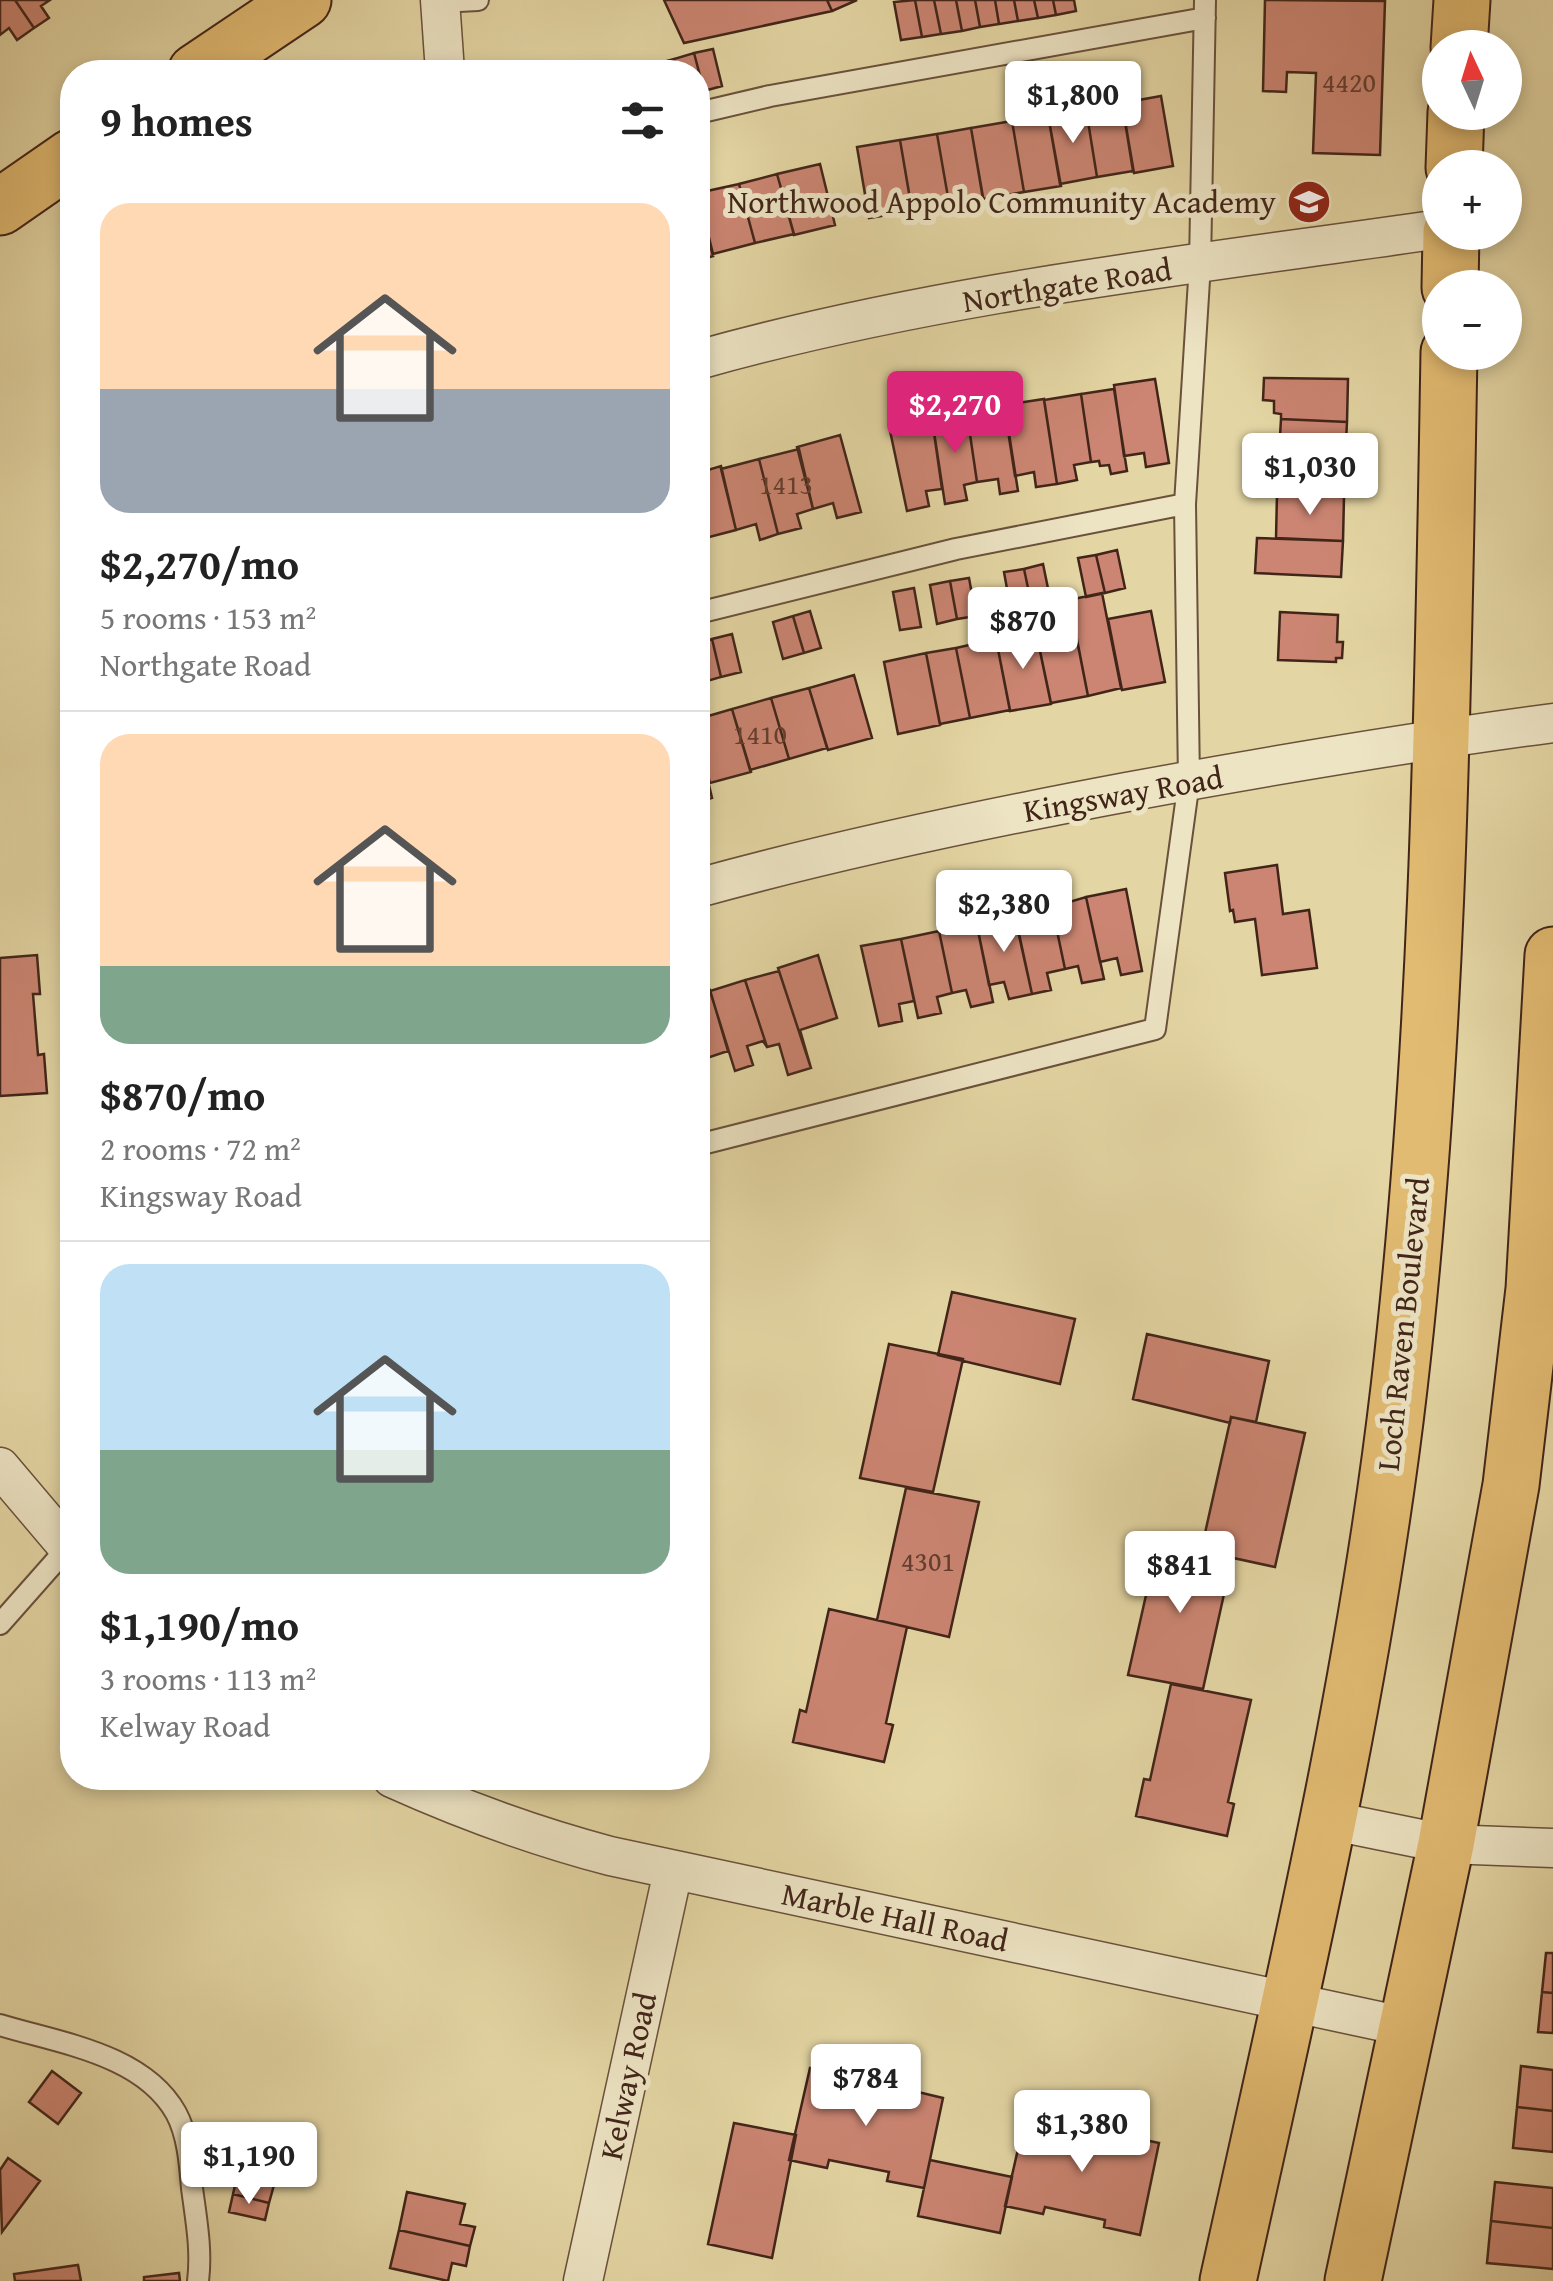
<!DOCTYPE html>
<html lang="en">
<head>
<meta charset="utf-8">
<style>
	:root { --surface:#fff; --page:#f6f6f6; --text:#222; --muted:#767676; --line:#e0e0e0; --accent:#db2777 }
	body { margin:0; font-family:"Gentium Book Plus",serif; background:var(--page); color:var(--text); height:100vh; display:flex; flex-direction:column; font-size:38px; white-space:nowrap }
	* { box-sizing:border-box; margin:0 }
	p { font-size:32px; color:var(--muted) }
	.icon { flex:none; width:55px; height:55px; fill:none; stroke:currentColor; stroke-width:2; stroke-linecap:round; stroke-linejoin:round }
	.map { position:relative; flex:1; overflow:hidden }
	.side { position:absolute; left:60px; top:60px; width:650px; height:1730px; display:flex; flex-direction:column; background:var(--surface); border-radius:40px; box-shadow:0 5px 15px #0003 }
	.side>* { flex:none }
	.needle { width:65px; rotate:356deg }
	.tools { position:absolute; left:1422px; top:30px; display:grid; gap:20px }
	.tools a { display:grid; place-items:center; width:100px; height:100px; border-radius:50%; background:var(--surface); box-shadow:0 5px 15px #0003; font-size:50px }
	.price { position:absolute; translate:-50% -85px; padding:0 22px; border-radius:10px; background:#fff; color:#222; font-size:32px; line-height:65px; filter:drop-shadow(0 2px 5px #0008) }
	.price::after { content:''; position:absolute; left:50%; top:60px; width:30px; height:22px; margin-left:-15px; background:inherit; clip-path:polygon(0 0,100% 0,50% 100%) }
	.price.on { background:var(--accent); color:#fff }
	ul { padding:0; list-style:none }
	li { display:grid; align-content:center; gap:20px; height:530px; padding:0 40px }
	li+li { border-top:2px solid var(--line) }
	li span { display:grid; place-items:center; height:310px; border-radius:30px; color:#555 }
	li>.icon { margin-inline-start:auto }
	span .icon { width:180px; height:180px; fill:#fffc; stroke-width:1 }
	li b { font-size:42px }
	h2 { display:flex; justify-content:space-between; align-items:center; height:120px; padding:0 40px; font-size:42px }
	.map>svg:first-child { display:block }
	.building { fill:#cb8572; stroke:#412519; stroke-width:2.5 }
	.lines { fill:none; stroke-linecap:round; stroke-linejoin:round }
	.service-casing { stroke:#6a513c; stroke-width:24 }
	.minor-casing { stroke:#6a513c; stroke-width:41 }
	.primary-casing { stroke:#412519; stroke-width:59 }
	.service { stroke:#ede4c4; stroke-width:20 }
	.minor { stroke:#ede4c4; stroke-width:38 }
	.primary { stroke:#e2bb72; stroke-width:55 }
	.labels { text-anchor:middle; stroke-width:10; stroke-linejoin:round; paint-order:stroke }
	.number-label { font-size:28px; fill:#643d2f }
	.poi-label { font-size:32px; fill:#412519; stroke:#ede4c4; text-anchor:end }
	.street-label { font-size:32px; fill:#412519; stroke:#ede4c4 }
</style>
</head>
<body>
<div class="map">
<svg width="1553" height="2281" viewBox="0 0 1553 2281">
	<rect width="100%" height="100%" fill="#e4d6a4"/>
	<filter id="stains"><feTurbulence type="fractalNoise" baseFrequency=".002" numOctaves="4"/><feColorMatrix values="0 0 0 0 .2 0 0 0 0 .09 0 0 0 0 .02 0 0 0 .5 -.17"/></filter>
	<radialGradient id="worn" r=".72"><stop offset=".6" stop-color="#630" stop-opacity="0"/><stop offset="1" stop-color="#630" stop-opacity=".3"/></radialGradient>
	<path class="building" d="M0,0H15L34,28L17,40L9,28L0,35Z
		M15,0H50L41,6L49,18L34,28Z
		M664,0H827L832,11L684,43Z
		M827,0H857L832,11Z
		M915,0H934L941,34L922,37Z
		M915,0L922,37L901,40L894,2Z
		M934,0H956L962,31L941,34Z
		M956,0H975L980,27L962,31Z
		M975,0H995L999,24L980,27Z
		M995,0H1014L1018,21L999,24Z
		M1014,0H1034L1038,18L1018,21Z
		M1034,0H1053L1056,15L1038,18Z
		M1053,0H1074L1076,11L1056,15Z
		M1265,0L1385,1L1380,155L1313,153L1316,73L1287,72L1286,92L1263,91Z
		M713,49L722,86L704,91L694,53Z
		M694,53L704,91L698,93V72H678L674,59Z
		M674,59L678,72H658L656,64Z
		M1161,96L1173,166L1134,173L1122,103Z
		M1122,103L1133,171L1097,177L1086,109Z
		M1086,109L1097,177L1060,184L1048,115Z
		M1048,115L1061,186L1024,192L1012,121Z
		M1012,121L1024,192L983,199L971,128Z
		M971,128L983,197L949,203L937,134Z
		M937,134L949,203L912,210L900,140Z
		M900,140L912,211L869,218L857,147Z
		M820,164L835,225L794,235L777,174Z
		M777,174L794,234L755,243L739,184Z
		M739,184L755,243L713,254L698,193Z
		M698,196L713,256L698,260Z
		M1264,378L1348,379L1347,422L1281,419V414L1274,413V401L1263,400Z
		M1155,379L1169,463L1146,467L1144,453L1124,456L1114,385Z
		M1114,389L1127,471L1111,474L1109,465L1100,466L1099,461L1091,462L1081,394Z
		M1081,394L1091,462L1074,465L1077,480L1057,484L1044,400Z
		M1044,399L1057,484L1036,487L1034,472L1015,476L1004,405Z
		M1005,408L1018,491L1000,494L998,479L977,482L967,414Z
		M967,414L977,482L964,485L967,500L945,504L932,419Z
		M932,419L942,489L926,491L929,506L907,511L889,426Z
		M1281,419L1347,422L1345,461L1280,459L1279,455L1262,454L1263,435L1280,436Z
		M840,435L861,512L837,518L833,503L813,509L797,447Z
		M799,449L813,509L797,514L801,528L778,534L759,459Z
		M759,459L778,534L760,540L756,524L736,530L721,469Z
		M721,466L736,530L698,540V473Z
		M1277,494L1344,497L1343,541L1276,538Z
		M1257,538L1343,541L1341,577L1255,573Z
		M1117,550L1125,588L1105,593L1096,555Z
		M1096,555L1105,593L1086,597L1078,558Z
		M1043,564L1051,603L1032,607L1024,569Z
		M1024,569L1032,607L1011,611L1004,572Z
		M969,578L976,616L957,619L950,581Z
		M950,581L957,619L937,624L930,585Z
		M914,588L921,627L900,630L893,592Z
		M1102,593L1121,688L1088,696L1069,600Z
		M810,611L821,648L804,653L793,616Z
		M1151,611L1165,682L1122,690L1108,619Z
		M1280,612L1338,615L1337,642H1343L1342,658H1336V662L1278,660Z
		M793,616L804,653L783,659L773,622Z
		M1074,624L1088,696L1051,703L1036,632Z
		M1036,632L1051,704L1010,711L996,639Z
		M732,634L741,672L721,677L712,639Z
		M712,639L721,677L704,682L698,643Z
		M996,639L1010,710L970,718L956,648Z
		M956,648L970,718L940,724L926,653Z
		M926,653L940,725L898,734L884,662Z
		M854,675L872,738L828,750L809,688Z
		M809,688L827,748L789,759L771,698Z
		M771,698L789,759L750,770L732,709Z
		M732,709L751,772L710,783L698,738V719Z
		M698,738L712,798L698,802Z
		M1277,865L1283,914L1309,910L1317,968L1262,975L1255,919L1235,922L1233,910L1230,911L1225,873Z
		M1126,889L1142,971L1121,975L1117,958L1100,962L1086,897Z
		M1086,897L1104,979L1082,983L1078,966L1065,969L1052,907Z
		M1052,907L1065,969L1047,973L1051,990L1032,994L1015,915Z
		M1014,913L1032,994L1009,999L1004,982L989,985L976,921Z
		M976,921L993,1002L971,1007L966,990L952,993L939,931L973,925Z
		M939,931L952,993L937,997L941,1013L918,1018L901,939Z
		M901,939L914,1001L899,1004L902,1021L879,1026L861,946Z
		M37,955L40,994H33L38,1055L44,1054L47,1093L0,1096V958Z
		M818,955L837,1018L800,1030L811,1068L778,968Z
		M779,971L811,1068L788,1075L779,1044L767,1047L745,980Z
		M745,980L767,1047L763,1041L747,1046L753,1065L735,1071L710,991Z
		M710,990L728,1051L698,1061V993Z
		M952,1292L1075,1319L1060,1384L938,1355Z
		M1147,1334L1269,1361L1256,1422L1231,1417L1230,1423L1133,1399Z
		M889,1344L963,1359L933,1492L860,1478Z
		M1231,1417L1305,1433L1275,1567L1201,1551Z
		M906,1488L979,1502L949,1637L877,1620Z
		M1158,1542L1232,1558L1203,1689L1128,1675Z
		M829,1609L907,1627L886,1723L893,1725L884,1762L793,1742L800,1710L806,1712Z
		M1171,1684L1251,1700L1228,1802L1234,1804L1227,1836L1136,1816L1144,1779L1150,1780Z
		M1546,1953H1553V1993L1542,1992Z
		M1542,1992L1553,1993V2033L1538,2032Z
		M1521,2066L1553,2070V2111L1517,2107Z
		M810,2068L839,2074L838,2082L913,2098L914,2091L943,2098L924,2188L887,2181L889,2172L829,2160L827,2168L789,2160Z
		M52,2071L81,2093L58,2124L29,2102Z
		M1517,2107L1553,2111V2152L1513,2148Z
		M1026,2114L1055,2121L1054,2127L1129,2143L1131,2137L1159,2143L1140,2235L1104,2227L1105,2220L1045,2207L1043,2214L1005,2206Z
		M734,2123L796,2135L772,2258L708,2244Z
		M8,2158L40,2181L2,2232L0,2170Z
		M930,2160L1012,2177L1000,2233L918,2216Z
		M237,2177L274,2185L269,2203L233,2194Z
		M1495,2182L1553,2188V2228L1491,2221Z
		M407,2192L465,2204L460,2224L475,2227L470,2246L399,2230Z
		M233,2194L269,2203L265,2220L229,2212Z
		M1491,2221L1553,2228V2269L1487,2263Z
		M399,2230L470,2246L466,2266L452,2263L448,2281L390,2268Z
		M78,2265L81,2281H15L14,2274Z
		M179,2273L180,2281H144V2277Z"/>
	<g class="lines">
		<g class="service-casing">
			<path id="service" d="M440,2L478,0
				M698,113L770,96L1205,18
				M698,613L956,549L1185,504
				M698,1145L1155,1029L1189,781L1185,504L1200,264L1205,0
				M0,1624L68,1547
				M0,2025C59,2043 143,2054 176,2113C188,2135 190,2164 192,2188C196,2219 202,2250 198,2281"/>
		</g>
		<g class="minor-casing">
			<path id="minor" d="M440,0L445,72
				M698,360C939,292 1192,265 1440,229
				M698,888C839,849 983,819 1127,792C1268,766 1410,742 1553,723
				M0,1467L72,1552
				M392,1778C463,1810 534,1836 610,1856L1407,2027
				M1328,1820L1446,1844L1553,1848
				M583,2281L673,1871"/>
		</g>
		<g class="primary-casing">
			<path id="primary" d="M1459,48L1462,0
				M196,72L303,0
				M1454,168L1456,112
				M0,207L72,157
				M1450,288L1451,232
				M1228,2281C1293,1985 1364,1689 1399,1388C1439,1044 1443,698 1449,352
				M1353,2281L1446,1844L1511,1485L1534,1289L1553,955"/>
		</g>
		<use href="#service" class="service"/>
		<use href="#minor" class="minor"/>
		<use href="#primary" class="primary"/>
	</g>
	<defs>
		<g id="school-disc" transform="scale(2.25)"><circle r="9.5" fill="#8f2418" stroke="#ede4c4"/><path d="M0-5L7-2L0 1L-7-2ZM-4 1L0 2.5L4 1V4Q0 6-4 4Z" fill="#fff"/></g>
	</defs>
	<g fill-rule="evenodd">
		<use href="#school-disc" x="1309" y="202"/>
	</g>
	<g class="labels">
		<g class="number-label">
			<text x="1349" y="92">4420</text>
			<text x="786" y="494">1413</text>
			<text x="760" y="744">1410</text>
			<text x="928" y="1571">4301</text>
		</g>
		<g class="poi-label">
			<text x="1276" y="213">Northwood Appolo Community Academy</text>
		</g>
		<g class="street-label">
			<text transform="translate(1067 285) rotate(-9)" y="11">Northgate Road</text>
			<text transform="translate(1123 794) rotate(-10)" y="11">Kingsway Road</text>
			<text transform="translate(1403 1324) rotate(-84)" y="11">Loch Raven Boulevard</text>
			<text transform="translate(895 1917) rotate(12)" y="11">Marble Hall Road</text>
			<text transform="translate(628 2076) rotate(-78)" y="11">Kelway Road</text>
		</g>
	</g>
	<rect width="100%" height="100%" filter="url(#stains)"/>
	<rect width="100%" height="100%" fill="url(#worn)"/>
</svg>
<div class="tools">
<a><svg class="needle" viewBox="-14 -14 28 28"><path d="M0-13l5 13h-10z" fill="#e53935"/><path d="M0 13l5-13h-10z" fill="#767676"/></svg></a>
<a>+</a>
<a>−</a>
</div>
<b class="price" style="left:1073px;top:146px">$1,800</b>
<b class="price on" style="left:955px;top:456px">$2,270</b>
<b class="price" style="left:1310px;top:518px">$1,030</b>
<b class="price" style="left:1023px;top:672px">$870</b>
<b class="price" style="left:1004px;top:955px">$2,380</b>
<b class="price" style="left:1180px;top:1616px">$841</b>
<b class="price" style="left:866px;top:2129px">$784</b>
<b class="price" style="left:1082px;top:2175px">$1,380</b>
<b class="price" style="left:249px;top:2207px">$1,190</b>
<section class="side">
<h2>9 homes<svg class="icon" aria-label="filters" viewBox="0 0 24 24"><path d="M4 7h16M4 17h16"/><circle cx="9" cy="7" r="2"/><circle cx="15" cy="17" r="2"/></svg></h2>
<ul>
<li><span style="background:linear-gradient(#ffd9b3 60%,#9aa5b1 0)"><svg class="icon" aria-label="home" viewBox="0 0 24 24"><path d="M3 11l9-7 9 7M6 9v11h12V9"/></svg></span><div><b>$2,270/mo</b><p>5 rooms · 153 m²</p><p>Northgate Road</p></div></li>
<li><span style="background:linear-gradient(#ffd9b3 75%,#7fa58c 0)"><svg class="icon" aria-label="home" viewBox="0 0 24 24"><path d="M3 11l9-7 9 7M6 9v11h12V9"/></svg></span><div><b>$870/mo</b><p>2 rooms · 72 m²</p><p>Kingsway Road</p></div></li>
<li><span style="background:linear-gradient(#bfe0f5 60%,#7fa58c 0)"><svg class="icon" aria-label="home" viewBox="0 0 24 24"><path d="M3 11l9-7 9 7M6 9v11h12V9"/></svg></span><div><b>$1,190/mo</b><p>3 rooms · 113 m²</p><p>Kelway Road</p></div></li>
</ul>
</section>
</div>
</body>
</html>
